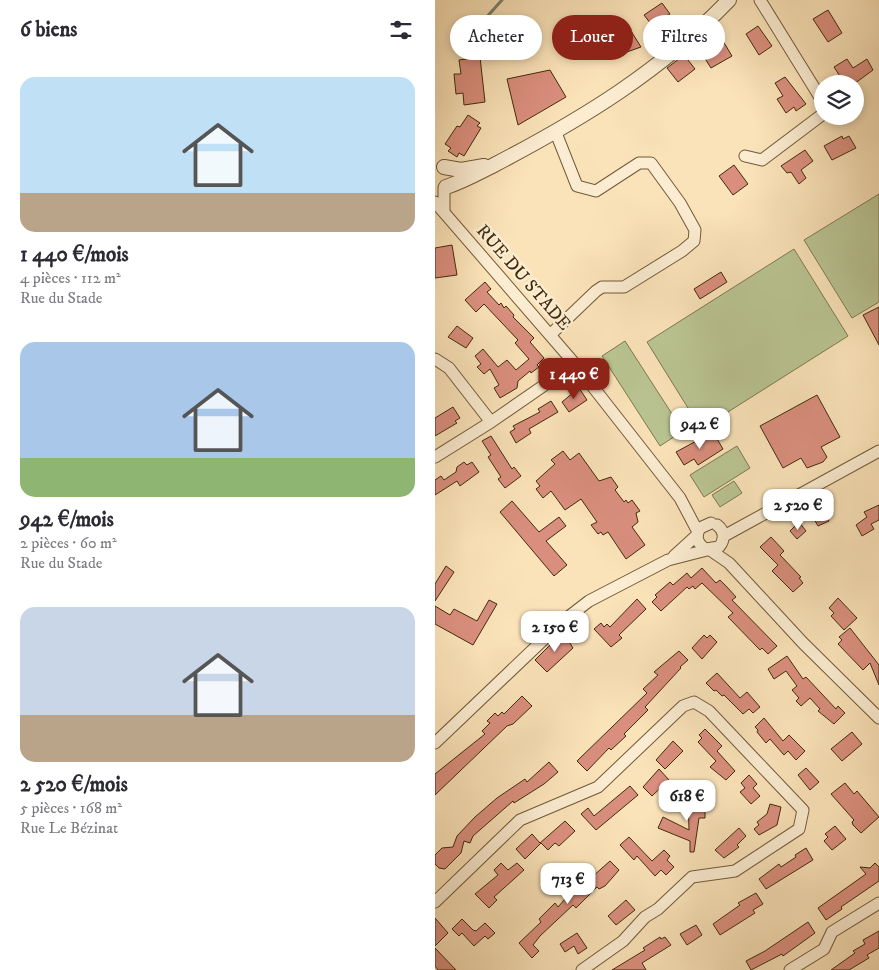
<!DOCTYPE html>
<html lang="fr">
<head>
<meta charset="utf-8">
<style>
	:root { --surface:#fff; --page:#f7f7f7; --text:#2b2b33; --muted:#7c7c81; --accent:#8f2418 }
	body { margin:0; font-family:"IM FELL DW Pica",serif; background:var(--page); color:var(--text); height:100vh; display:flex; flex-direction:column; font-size:19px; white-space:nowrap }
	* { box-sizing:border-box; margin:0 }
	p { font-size:16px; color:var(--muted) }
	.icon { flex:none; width:28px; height:28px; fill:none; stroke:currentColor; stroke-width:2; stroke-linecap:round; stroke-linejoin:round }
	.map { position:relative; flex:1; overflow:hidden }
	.side { display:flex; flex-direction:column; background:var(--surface); width:435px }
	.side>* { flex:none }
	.guide { position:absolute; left:15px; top:15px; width:354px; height:45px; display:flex; gap:10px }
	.buttons { position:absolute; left:379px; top:75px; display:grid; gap:10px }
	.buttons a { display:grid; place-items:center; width:50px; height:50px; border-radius:50%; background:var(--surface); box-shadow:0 2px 8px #0003; font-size:25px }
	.price { position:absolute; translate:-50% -42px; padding:0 11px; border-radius:10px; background:#fff; color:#222; font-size:16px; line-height:32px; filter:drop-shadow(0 1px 2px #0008) }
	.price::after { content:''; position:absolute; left:50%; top:30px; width:15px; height:11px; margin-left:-8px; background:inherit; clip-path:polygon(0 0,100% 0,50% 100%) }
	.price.active { background:var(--accent); color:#fff }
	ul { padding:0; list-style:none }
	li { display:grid; align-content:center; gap:10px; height:265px; padding:0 20px }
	li span { display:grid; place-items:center; height:155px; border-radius:15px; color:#555 }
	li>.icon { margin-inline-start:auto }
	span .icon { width:90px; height:90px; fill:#fffc; stroke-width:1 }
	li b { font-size:21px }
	h2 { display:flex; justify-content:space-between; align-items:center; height:60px; padding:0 20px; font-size:21px }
	.chip { padding:0 18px; border-radius:22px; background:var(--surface); box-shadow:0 2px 8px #0003; font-size:18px; line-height:45px }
	.chip.active { background:var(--accent); color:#fff }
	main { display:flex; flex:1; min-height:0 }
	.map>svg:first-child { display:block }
	.grass { fill:#bac593; stroke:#7e7850 }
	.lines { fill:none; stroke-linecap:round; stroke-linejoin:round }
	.stream { stroke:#79836c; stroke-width:3 }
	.building { fill:#da8f7e; stroke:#412b0d }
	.minor-casing { stroke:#705938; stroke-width:13 }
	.tertiary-casing { stroke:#705938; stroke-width:16 }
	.minor { stroke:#fcedd2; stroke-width:11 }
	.tertiary { stroke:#fcedd2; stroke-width:14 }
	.labels { text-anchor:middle; stroke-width:5; stroke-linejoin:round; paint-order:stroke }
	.street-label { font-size:18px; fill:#412b0d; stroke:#fcedd2 }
</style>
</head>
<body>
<main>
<section class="side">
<h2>6 biens<svg class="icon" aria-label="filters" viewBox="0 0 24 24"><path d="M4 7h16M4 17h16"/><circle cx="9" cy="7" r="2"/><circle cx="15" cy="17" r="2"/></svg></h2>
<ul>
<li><span style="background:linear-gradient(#bfe0f5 75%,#b9a48a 0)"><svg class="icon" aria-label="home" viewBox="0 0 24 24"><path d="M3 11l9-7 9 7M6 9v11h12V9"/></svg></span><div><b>1 440 €/mois</b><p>4 pièces · 112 m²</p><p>Rue du Stade</p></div></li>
<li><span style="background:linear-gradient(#a9c7e8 75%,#8fb573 0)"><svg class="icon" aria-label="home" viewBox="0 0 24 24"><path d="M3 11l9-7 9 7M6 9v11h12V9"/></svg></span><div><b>942 €/mois</b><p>2 pièces · 60 m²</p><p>Rue du Stade</p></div></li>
<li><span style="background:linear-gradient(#c9d6e8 70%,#b9a48a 0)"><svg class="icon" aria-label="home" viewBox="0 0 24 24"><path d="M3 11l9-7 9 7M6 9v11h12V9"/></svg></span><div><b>2 520 €/mois</b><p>5 pièces · 168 m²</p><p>Rue Le Bézinat</p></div></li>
</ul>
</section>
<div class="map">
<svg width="444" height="970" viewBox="0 0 444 970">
	<rect width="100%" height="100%" fill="#fbe3b9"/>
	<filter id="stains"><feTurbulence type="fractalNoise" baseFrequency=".004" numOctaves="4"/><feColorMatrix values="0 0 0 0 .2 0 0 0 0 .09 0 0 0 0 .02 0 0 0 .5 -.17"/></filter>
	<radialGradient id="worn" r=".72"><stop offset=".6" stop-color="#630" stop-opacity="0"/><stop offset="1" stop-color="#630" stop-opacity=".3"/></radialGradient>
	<path class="grass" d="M444,194V302L417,318L369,240Z
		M359,249L413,336L266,429L212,342Z
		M190,341L248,431L225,446L167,356Z
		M302,446L315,468L269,497L255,475Z
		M299,481L307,493L285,507L277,495Z"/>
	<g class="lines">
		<path class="stream" d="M49,20L67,0"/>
	</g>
	<path class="building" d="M227,3L235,14L216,24L209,15Z
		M393,10L407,33L393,42L378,19Z
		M323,26L337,46L324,55L311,34Z
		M196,31L206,47L189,53L181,38Z
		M288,41L297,56L276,68L269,57L281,49L279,46Z
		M249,55L260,69L243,82L232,68Z
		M45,57L50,102L29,105L28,93L21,94L19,74H26L24,60Z
		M412,59L418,68L432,59L438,70L419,84H410L399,67Z
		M115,70L131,97L83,125L72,79Z
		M350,77L371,104L361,111L359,107L351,113L342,99L348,96L340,83Z
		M33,115L45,123L42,126L46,128L29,156L24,153L22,157L13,151L16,148L10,144L22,126L25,127Z
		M407,136L408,139L414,136L421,148L397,160L389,146Z
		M370,150L378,161L366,170L371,178L364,184L356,172L352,173L346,166Z
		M299,165L313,184L298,195L284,176Z
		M17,245L22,275L0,278V248Z
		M286,272L292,282L265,299L259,289Z
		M50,282L56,289L52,292L64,305L66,303L69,308L71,306L79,315L78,317L99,338L95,342L109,358L102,365L104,367L96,373L95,371L83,381L82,388L65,398L59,388L64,385L55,369L49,374L42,367L46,364L40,356L48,349L63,367L72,360L81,370L94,359L80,343L83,340L49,304L41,312L30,300Z
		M444,307V345L428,315Z
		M22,326L38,338L31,348L13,337Z
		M144,388L152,400L134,412L127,402Z
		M382,395L405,437L386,447L392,457L388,462L372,468L366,458L348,468L325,426Z
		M116,401L123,412L94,429L96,433L81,443L75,432L80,429L78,426L105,412L103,409Z
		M18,407L25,418L20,421L22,423L0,436V418Z
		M278,432L288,449L263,465L259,459L249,465L241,452Z
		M56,436L77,469L79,467L86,476L70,488L63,479L66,477L53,457L56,455L47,441Z
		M128,451L135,460L144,453L164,481L176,477L183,487L180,490L189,502L191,500L193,503L197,500L205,511L201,513L203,522L197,527L210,545L191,559L173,532L168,535L166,532L163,534L156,525L162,522L146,499L130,510L116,491L108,498L101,489L105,486L101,481L120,464L116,460Z
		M29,462L32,465L37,462L44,472L25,486L22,481L0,495V480L6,476L9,480L21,472L22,467Z
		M77,501L104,532L124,517L131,526L111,541L132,565L119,576L65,512Z
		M444,505V520L436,524L439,529L427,536L421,525L432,517L429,512Z
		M386,506L394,521L383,526L375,512Z
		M364,522L371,531L362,539L355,531Z
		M336,537L349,551L345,555L366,577L364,578L368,583L358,592L337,571L343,565L325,547Z
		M11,566L19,572L0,601V584Z
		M267,568L281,583L285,580L292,587L301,597L297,600L342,646L333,654L327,648L325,650L293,617L298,613L267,583L260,589L258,586L254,589L252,587L226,611L217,602L222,597L220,595L235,582L238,585L252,573L256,578Z
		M403,598L422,618L409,630L396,616L399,613L394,608Z
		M202,599L211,609L184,635L187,638L176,647L159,629L166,623L169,627L172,624L175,627Z
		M54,600L62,604L38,645L0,624V606L15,615L19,609L42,621Z
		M415,628L444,665V685L435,663L428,670L403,644L407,640L404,637Z
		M128,632L138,648L112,672L100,660Z
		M269,635L272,638L275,635L282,642L267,659L257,648Z
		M244,651L253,660L245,667L246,668L210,707L213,710L189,734L191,736L176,750L174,748L152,771L142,761L212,693L208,689L223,675L219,672Z
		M352,656L368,679L371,677L401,709L403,706L410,713L399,724L383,711L385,709L375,698L366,706L361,701L364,698L357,690L362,686L351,671L339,679L333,669Z
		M282,673L305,698L312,692L325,707L318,713L314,709L308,714L289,695L287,696L281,690L279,691L271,683Z
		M87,696L97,706L78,724L72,726L0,795V774L50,734L47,731L55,723L52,721L60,713L63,716L67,712L69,714Z
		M329,718L348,741L354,735L370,751L361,760L353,751L349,755L335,739L331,743L322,732L323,730L320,727Z
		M270,729L287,746L282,751L300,771L291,780L275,767L281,761L263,742L267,738L264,735Z
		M417,732L427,744L407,761L396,749Z
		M238,741L248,751L230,769L221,760Z
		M114,762L123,772L109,784L79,803L78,801L38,836L35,843L29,841L26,853L10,869L4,868L0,864V855L7,848L18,847L22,836L40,817L62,798L90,779L92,782Z
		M371,768L384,782L375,790L363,775Z
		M224,769L234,780L217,796L208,787Z
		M314,775L322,784L318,788L325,796L316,804L305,792L310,788L306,783Z
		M410,783L419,794L422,791L444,817L426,833L418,825L417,822L419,820L396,794Z
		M195,786L203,795L161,830L146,814L153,808L159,816Z
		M253,794H265V806H270V818H264L259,852H255V841L223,828L228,817L254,830Z
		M335,804L346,807L342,825L324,835L319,829L324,825L322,822L332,814Z
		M130,821L140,831L124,846L120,843L113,850L106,843L90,859L81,849L97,834L105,843Z
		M400,826L411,839L397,850L389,841L393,837L390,834Z
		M304,828L311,836L302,845L304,847L289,858L280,850Z
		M194,837L217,861L229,850L235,856L232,860L239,867L231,875L226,870L220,876L202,856L199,860L185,845Z
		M371,848L378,860L331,889L324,879L344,864L346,867L361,857L360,855Z
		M175,861L184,870L178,877L170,886L164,889L162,887L141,908L138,905L105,936L98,945L104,951L97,958L84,943L106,922L104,919L120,903L123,907L145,882L148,885Z
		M66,863L73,870L82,863L89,870L59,897L62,900L54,908L40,894L63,875L59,870Z
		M440,863L444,867V881L406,907L407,909L391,920L383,908L431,874L425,867L435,868Z
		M321,893L328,904L318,910L320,913L285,935L278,924L305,905L303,903Z
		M191,900L200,910L181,925L173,916Z
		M0,918L13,933L0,946Z
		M27,919L38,930L41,931L50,923L60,933L53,939L50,936L39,946L27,933L24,936L17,929Z
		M373,922L380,933L348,956L347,954L316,970L311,961L330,951Z
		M261,925L267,935L252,945L245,934Z
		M444,931V948L432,955L434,958L414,970H396L420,953L418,951L430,944L428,940Z
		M142,933L152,948L143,954L139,946L130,952L125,944Z
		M225,937L226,939L230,937L236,945L207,963L211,970H177L210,950L208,948Z
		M0,948L21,970H3L0,966Z"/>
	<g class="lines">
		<g class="minor-casing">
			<path id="minor" d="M325,0L388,102
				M310,156L327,160L388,114
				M0,202L140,364L245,498L263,532
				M9,211V188
				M115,335L161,291L167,287H189L247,251L259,241L260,230L245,203L216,163H204L161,191L142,186L121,133
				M0,359L14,368L56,422
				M0,457L56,422L140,364
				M276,523L265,528C260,536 262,544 271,549L284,547C290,540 290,531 282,525
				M289,536L444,451
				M275,550L294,563L368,643L444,718
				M239,556L262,535
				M0,743L128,621L154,601L233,560L272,550
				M0,902L85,820L163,787L248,706L259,702L274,711L368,810L364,829L300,871L257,877L223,909L210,917L188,941L147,970
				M355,970L389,949L397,932L444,903"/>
		</g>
		<g class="tertiary-casing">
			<path id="tertiary" d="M9,167L26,170L49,166
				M11,187C29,181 43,173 59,165C147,119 225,72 294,0"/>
		</g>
		<use href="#minor" class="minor"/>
		<use href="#tertiary" class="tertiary"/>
	</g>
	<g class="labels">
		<g class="street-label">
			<text transform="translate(89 277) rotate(49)" y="6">RUE DU STADE</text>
		</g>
	</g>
	<rect width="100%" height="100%" filter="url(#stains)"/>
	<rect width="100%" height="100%" fill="url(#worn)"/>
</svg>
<div class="buttons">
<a><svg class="icon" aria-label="layers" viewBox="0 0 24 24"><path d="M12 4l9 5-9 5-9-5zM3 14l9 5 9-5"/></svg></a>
</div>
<b class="price active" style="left:139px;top:400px">1 440 €</b>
<b class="price" style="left:265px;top:450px">942 €</b>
<b class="price" style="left:363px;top:531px">2 520 €</b>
<b class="price" style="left:120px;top:653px">2 150 €</b>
<b class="price" style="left:252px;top:822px">618 €</b>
<b class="price" style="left:133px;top:905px">713 €</b>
<div class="guide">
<a class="chip">Acheter</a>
<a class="chip active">Louer</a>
<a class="chip">Filtres</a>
</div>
</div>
</main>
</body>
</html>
